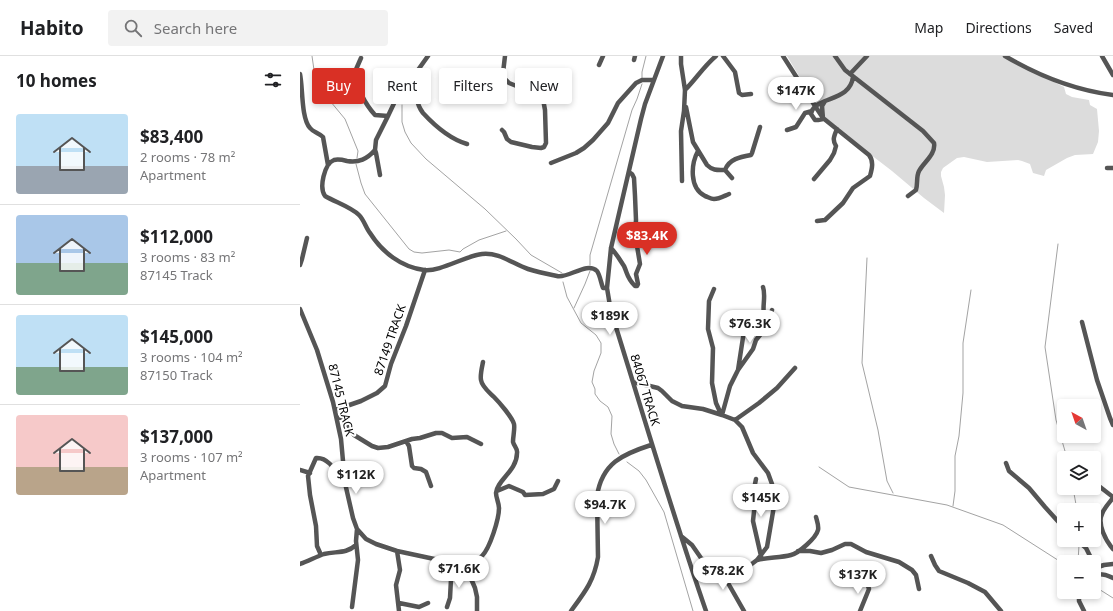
<!DOCTYPE html>
<html lang="en">
<head>
<meta charset="utf-8">
<style>
	:root { --surface:#fff; --page:#f2f2f2; --text:#202124; --muted:#757577; --line:#e0e0e0; --accent:#d93025 }
	body { margin:0; font-family:"Noto Sans",sans-serif; background:var(--page); color:var(--text); height:100vh; display:flex; flex-direction:column; font-size:15px; white-space:nowrap }
	* { box-sizing:border-box; margin:0 }
	p { font-size:13px; color:var(--muted) }
	.icon { flex:none; width:22px; height:22px; fill:none; stroke:currentColor; stroke-width:2; stroke-linecap:round; stroke-linejoin:round }
	.map { position:relative; flex:1; overflow:hidden }
	.details { display:flex; flex-direction:column; background:var(--surface); width:300px }
	.details>* { flex:none }
	.guide { position:absolute; left:12px; top:12px; width:380px; height:36px; display:flex; gap:8px }
	.needle { width:26px; rotate:320deg }
	.tools { position:absolute; left:757px; top:343px; display:grid; gap:8px }
	.tools a { display:grid; place-items:center; width:44px; height:44px; border-radius:4px; background:var(--surface); box-shadow:0 2px 6px #0003; font-size:20px }
	.price { position:absolute; translate:-50% -34px; padding:0 9px; border-radius:14px; background:#fff; color:#222; font-size:13px; line-height:26px; filter:drop-shadow(0 1px 2px #0008) }
	.price::after { content:''; position:absolute; left:50%; top:24px; width:12px; height:9px; margin-left:-6px; background:inherit; clip-path:polygon(0 0,100% 0,50% 100%) }
	.price.current { background:var(--accent); color:#fff }
	ul { padding:0; list-style:none }
	li { display:flex; align-items:center; gap:12px; height:100px; padding:0 16px }
	li+li { border-top:1px solid var(--line) }
	li span { display:grid; place-items:center; flex:none; width:112px; height:80px; border-radius:4px; color:#555 }
	li>.icon { margin-inline-start:auto }
	span .icon { width:48px; height:48px; fill:#fffc; stroke-width:1 }
	li b { font-size:17px }
	h2 { display:flex; justify-content:space-between; align-items:center; height:48px; padding:0 16px; font-size:17px }
	.chip { padding:0 14px; border-radius:4px; background:var(--surface); box-shadow:0 2px 6px #0003; font-size:14px; line-height:36px }
	.chip.current { background:var(--accent); color:#fff }
	header { display:flex; align-items:center; gap:24px; box-sizing:border-box; height:56px; padding:0 20px; background:var(--surface); border-bottom:1px solid var(--line) }
	header strong { font-size:19px }
	nav { display:flex; gap:22px; margin-inline-start:auto; font-size:14px }
	.search { width:280px; height:36px; background:var(--page); display:flex; align-items:center; gap:10px; box-sizing:border-box; padding:0 14px; border-radius:4px; color:var(--muted); font-size:15px }
	main { display:flex; flex:1; min-height:0 }
	.map>svg:first-child { display:block }
	.green { fill:#dcdcdc }
	.lines { fill:none; stroke-linecap:round; stroke-linejoin:round }
	.stream { stroke:#a3a3a3; stroke-width:1 }
	.street { stroke:#555; stroke-width:4.5 }
	.labels { text-anchor:middle; stroke-width:4; stroke-linejoin:round; paint-order:stroke }
	.street-label { font-size:12px; fill:#000; stroke:#fff }
</style>
</head>
<body>
<header>
<strong>Habito</strong>
<div class="search"><svg class="icon" aria-label="search" viewBox="0 0 24 24"><circle cx="10" cy="10" r="6"/><path d="M15 15l6 6"/></svg>Search here</div>
<nav><a>Map</a><a>Directions</a><a>Saved</a></nav>
</header>
<main>
<section class="details">
<h2>10 homes<svg class="icon" aria-label="filters" viewBox="0 0 24 24"><path d="M4 7h16M4 17h16"/><circle cx="9" cy="7" r="2"/><circle cx="15" cy="17" r="2"/></svg></h2>
<ul>
<li><span style="background:linear-gradient(#bfe0f5 65%,#9aa5b1 0)"><svg class="icon" aria-label="home" viewBox="0 0 24 24"><path d="M3 11l9-7 9 7M6 9v11h12V9"/></svg></span><div><b>$83,400</b><p>2 rooms · 78 m²</p><p>Apartment</p></div></li>
<li><span style="background:linear-gradient(#a9c7e8 60%,#7fa58c 0)"><svg class="icon" aria-label="home" viewBox="0 0 24 24"><path d="M3 11l9-7 9 7M6 9v11h12V9"/></svg></span><div><b>$112,000</b><p>3 rooms · 83 m²</p><p>87145 Track</p></div></li>
<li><span style="background:linear-gradient(#bfe0f5 65%,#7fa58c 0)"><svg class="icon" aria-label="home" viewBox="0 0 24 24"><path d="M3 11l9-7 9 7M6 9v11h12V9"/></svg></span><div><b>$145,000</b><p>3 rooms · 104 m²</p><p>87150 Track</p></div></li>
<li><span style="background:linear-gradient(#f6c9c9 65%,#b9a48a 0)"><svg class="icon" aria-label="home" viewBox="0 0 24 24"><path d="M3 11l9-7 9 7M6 9v11h12V9"/></svg></span><div><b>$137,000</b><p>3 rooms · 107 m²</p><p>Apartment</p></div></li>
</ul>
</section>
<div class="map">
<svg width="813" height="555" viewBox="0 0 813 555">
	<rect width="100%" height="100%" fill="#fff"/>
	<path class="green" d="M487,0H706L710,4L764,31L766,38L772,41L789,44L790,49L797,53L799,75L798,86L793,98L775,99L767,102L746,114L744,120L733,117L730,108L722,105L718,104L687,106L664,101L657,102L643,112L641,116V120L644,131L645,139L644,157L624,142L592,115L566,95L525,61L521,57Z"/>
	<g class="lines">
		<path class="stream" d="M12,0L14,14L21,34L45,63L58,95L57,102
			M342,22V16L346,0
			M102,49V66L105,76L111,87L126,103L185,153L216,183L231,199L262,217
			M56,108L61,127L65,138L109,193L114,196L122,197L149,194L160,196L163,193L179,184L206,175
			M758,188L745,291L756,364L767,402
			M567,202L562,307L578,374L587,425L593,437
			M290,209V199L332,54L337,43L342,28
			M263,226L267,241L281,267L296,279L301,287V297L294,315L292,326L295,333V338L300,345L308,351L312,360L311,378L314,388L319,398
			M274,252L285,228L290,215
			M327,406L339,415L346,424L364,456L393,555
			M519,411L549,431L647,449L703,469L764,508
			M773,432L777,454
			M653,450L655,435V400L659,380L663,337V287L671,234
			M778,506L779,489
			M794,530L813,542"/>
		<path class="street" d="M128,0L113,21L97,41L88,60L76,84L75,94C67,103 59,107 47,105C43,104 38,103 34,104C24,108 19,132 25,140C35,146 51,151 59,159C64,164 66,172 70,177C82,196 101,211 124,214C140,216 165,200 182,198C199,196 213,208 228,213C237,216 247,218 257,220C268,223 287,205 297,215C300,219 301,227 303,232H307
			M363,0L345,48L341,63L311,192L307,232L311,256L315,268C345,364 373,460 406,555
			M381,0V8L385,34L384,55L381,75L382,125
			M423,0L435,16L439,37L442,39L451,38
			M483,0L515,50L523,62L569,99C574,105 572,113 570,120L553,132L543,147L525,164L517,165
			M535,0L545,14L623,75L634,87C636,98 624,106 619,115C616,121 618,127 616,134L608,140
			M705,0C739,20 774,34 813,39
			M802,0L813,19
			M61,2L54,18C57,32 65,48 75,59L88,60
			M334,4L335,0
			M299,9L303,0
			M0,18C3,32 1,62 10,72C13,76 19,77 23,81L28,109
			M550,18L567,0
			M113,21C115,27 113,33 116,40C117,45 119,52 123,57C135,70 150,83 167,88
			M385,34C396,23 404,10 416,0
			M525,45L522,50L523,63L518,64H515L511,58C512,51 518,48 525,45Z
			M525,45C537,40 551,37 553,21
			M386,51L393,86L407,109C413,115 418,114 425,114L432,122
			M202,74L204,76L207,83L211,86L232,91L241,92L244,91L246,87L245,54L243,43L239,39L209,27L204,22L203,17L205,0
			M487,74L496,71L505,57L512,55
			M75,94L76,97L80,119
			M398,95C391,108 389,132 405,140C408,141 411,143 414,143C419,143 424,140 429,138
			M251,107L276,97L284,92L293,84L308,67L318,47L336,27L342,24H354
			M807,112H813
			M425,114C429,103 440,101 451,99L452,97L460,71
			M514,123L530,104L534,97L536,90C532,84 534,80 537,73
			M311,192C316,197 320,204 324,210C328,219 327,222 335,230H337L338,228L336,218L340,208L335,178L336,164L335,140L334,122L332,118L329,116
			M0,209L2,203L7,182
			M463,231C467,242 459,257 468,266
			M414,233L409,245L408,273L413,292L412,327L416,347L421,358
			M0,253L17,294L33,346L41,383L45,427L53,462L57,473L66,483L76,488L97,495L153,507L165,515L172,525L175,532L177,541V555
			M782,266L797,324L810,362L813,369
			M438,314L444,275L449,258
			M333,326L358,332L362,335L372,345L382,350L403,353L422,359L435,364L442,371L453,397L468,417L472,428L474,450L467,491L457,504L441,516L434,518L411,509L401,502L392,489L381,480
			M35,354L61,345L77,337L85,330L91,308L106,270L125,214
			M422,359L430,330L438,314L453,293L456,284L465,273L472,254
			M37,361L42,362L44,364L49,374L54,379L72,390L78,392L88,391L112,383L120,382L136,377H142L152,382L167,381L181,388
			M435,364L459,347L477,332L495,312
			M106,385L109,390L112,410L114,412L121,413L126,416L131,430
			M706,407L709,415L729,432L745,451L764,472
			M0,414L10,417
			M456,423L455,428V446L453,465L461,500
			M795,427L813,441
			M197,435L209,430L223,436L225,439L243,438L254,433L258,425
			M813,442C809,447 804,452 802,458C797,468 806,485 813,493
			M777,484L786,492L793,506
			M97,495L100,514L96,529L99,555
			M498,495H510L521,497L532,494L545,488H551L566,496L599,506L612,514L616,519L619,533
			M21,499L17,490L16,470L10,439L8,420L16,402C29,401 36,416 42,425L45,427
			M631,500L635,509L639,515L668,527L685,536L701,555
			M457,504C468,501 480,502 491,499C499,497 516,482 518,474C519,470 517,465 516,461
			M153,507C163,504 175,509 182,500C190,492 199,463 199,452C199,447 196,442 196,437C197,424 217,415 217,397C218,393 214,390 213,386C213,380 215,373 214,368C212,361 199,346 194,341C189,336 182,331 181,324C180,319 182,311 183,306
			M0,508C8,505 16,501 24,498C37,495 46,498 56,489
			M412,510L428,527L444,555
			M794,518L795,512L804,509L813,508
			M794,519C801,517 807,519 813,522
			M779,536V545L784,555
			M99,547L119,551L128,547
			M52,551L58,504L56,485L57,473
			M147,551L150,542L151,523L157,509
			M271,555C285,536 294,525 298,501L297,440C302,407 323,398 351,389
			M560,555L569,533L568,530L562,523"/>
	</g>
	<g class="labels">
		<g class="street-label">
			<text transform="translate(90 284) rotate(-71)" y="4">87149 TRACK</text>
			<text transform="translate(345 334) rotate(73)" y="4">84067 TRACK</text>
			<text transform="translate(41 344) rotate(76)" y="4">87145 TRACK</text>
		</g>
	</g>
</svg>
<div class="tools">
<a><svg class="needle" viewBox="-14 -14 28 28"><path d="M0-13l5 13h-10z" fill="#e53935"/><path d="M0 13l5-13h-10z" fill="#757577"/></svg></a>
<a><svg class="icon" aria-label="layers" viewBox="0 0 24 24"><path d="M12 4l9 5-9 5-9-5zM3 14l9 5 9-5"/></svg></a>
<a>+</a>
<a>−</a>
</div>
<b class="price" style="left:496px;top:55px">$147K</b>
<b class="price current" style="left:347px;top:200px">$83.4K</b>
<b class="price" style="left:310px;top:280px">$189K</b>
<b class="price" style="left:450px;top:288px">$76.3K</b>
<b class="price" style="left:56px;top:439px">$112K</b>
<b class="price" style="left:461px;top:462px">$145K</b>
<b class="price" style="left:305px;top:469px">$94.7K</b>
<b class="price" style="left:159px;top:533px">$71.6K</b>
<b class="price" style="left:423px;top:535px">$78.2K</b>
<b class="price" style="left:558px;top:539px">$137K</b>
<div class="guide">
<a class="chip current">Buy</a>
<a class="chip">Rent</a>
<a class="chip">Filters</a>
<a class="chip">New</a>
</div>
</div>
</main>
</body>
</html>
